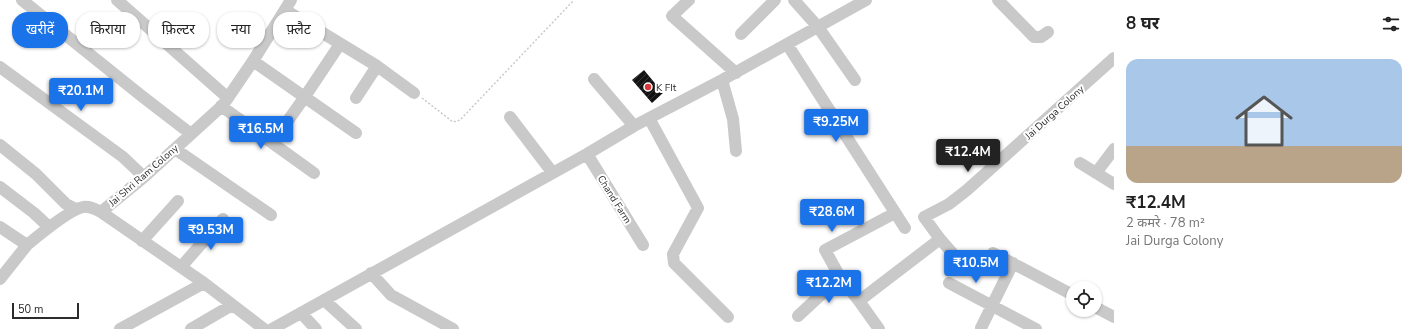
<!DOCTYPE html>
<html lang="hi">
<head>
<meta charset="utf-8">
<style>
	:root { --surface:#fff; --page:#f6f6f6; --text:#222; --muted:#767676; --line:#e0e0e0; --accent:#1a73e8 }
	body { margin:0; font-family:"Nunito Sans","Noto Sans Devanagari",sans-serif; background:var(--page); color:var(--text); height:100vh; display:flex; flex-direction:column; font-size:15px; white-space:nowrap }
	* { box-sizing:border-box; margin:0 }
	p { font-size:13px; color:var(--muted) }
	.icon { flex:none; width:22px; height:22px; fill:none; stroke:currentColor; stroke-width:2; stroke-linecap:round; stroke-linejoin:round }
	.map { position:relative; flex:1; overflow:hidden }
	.drawer { display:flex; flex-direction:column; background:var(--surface); width:300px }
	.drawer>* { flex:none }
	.top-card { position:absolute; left:12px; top:12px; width:380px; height:36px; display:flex; gap:8px }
	.buttons { position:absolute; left:1066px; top:281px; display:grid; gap:8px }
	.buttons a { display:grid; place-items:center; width:36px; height:36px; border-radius:50%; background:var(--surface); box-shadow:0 1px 3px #0004; font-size:20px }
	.scale { position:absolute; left:12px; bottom:10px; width:67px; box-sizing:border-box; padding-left:4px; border:2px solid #2c2c2c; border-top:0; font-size:11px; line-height:14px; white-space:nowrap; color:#2c2c2c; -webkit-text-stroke:3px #fff; paint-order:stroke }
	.price { position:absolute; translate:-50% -34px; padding:0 9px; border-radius:4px; background:var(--accent); color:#fff; font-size:13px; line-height:26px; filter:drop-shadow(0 1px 2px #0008) }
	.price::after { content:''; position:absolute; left:50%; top:24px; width:12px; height:9px; margin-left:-6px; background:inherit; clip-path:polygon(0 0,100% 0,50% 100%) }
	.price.current { background:#222; color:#fff }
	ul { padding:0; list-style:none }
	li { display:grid; align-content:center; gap:8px; height:212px; padding:0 12px }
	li+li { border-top:1px solid var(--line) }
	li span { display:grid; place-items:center; height:124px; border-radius:12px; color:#555 }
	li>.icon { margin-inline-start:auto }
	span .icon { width:72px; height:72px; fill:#fffc; stroke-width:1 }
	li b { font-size:17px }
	h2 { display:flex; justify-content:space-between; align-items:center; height:48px; padding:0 12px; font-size:17px }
	.pill { padding:0 14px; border-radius:16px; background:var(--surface); box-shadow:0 1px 3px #0004; font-size:14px; line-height:36px }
	.pill.current { background:var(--accent); color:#fff }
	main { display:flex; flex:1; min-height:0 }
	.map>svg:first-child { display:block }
	.building { fill:url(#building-hatch) }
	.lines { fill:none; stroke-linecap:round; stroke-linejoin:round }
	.path { stroke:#c9c9c9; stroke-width:1.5; stroke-dasharray:2 2; stroke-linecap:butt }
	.minor { stroke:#c9c9c9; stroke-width:12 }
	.poi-dot { fill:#d9383b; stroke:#fff; stroke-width:1.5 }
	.labels { text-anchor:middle; stroke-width:4; stroke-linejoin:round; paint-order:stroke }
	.poi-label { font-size:10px; fill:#2c2c2c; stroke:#fff; text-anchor:start }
	.street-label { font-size:10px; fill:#2c2c2c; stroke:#fff }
</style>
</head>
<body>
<main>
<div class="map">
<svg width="1114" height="329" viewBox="0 0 1114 329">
	<defs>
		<pattern id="building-hatch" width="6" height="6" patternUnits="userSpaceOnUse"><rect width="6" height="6" fill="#131313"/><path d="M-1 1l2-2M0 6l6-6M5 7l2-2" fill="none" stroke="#363636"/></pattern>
	</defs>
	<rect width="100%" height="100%" fill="#fff"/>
	<path class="building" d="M644,70L663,93L652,103L632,80Z"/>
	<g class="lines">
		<path class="path" d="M422,98L453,122L460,120L574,0"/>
		<path class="minor" d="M22,0L143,97L191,134
			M117,0L228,98
			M689,0L672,16L736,73
			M794,0L818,27L855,80
			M998,0L1034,37H1041L1048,32
			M285,10L377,66L414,93
			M741,34L775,0
			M787,44L905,228
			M253,61L356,133
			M0,67L123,157L144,177
			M594,79L634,126
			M722,80L733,119L736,151
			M356,98L377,66
			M221,106L314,173
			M510,117L552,172
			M649,118L698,208L673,254L674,263L728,317
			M272,143L304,98L340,44
			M0,145L36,174L66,204L76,209
			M175,149L271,215
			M587,154L643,245
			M1080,163L1114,184
			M1096,173L1114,149
			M0,187L34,213L49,227
			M0,227L27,245C39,235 69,210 83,207C90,206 95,209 101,212
			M940,239L961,263
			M142,241L178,201
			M993,253L1073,295
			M181,267L223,219
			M371,273L391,295L453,329
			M840,277L825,250L895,213
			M0,279L27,245
			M949,283L1036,329
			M324,300L356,329
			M859,301L940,239L924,217L949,204L967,190L1114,58
			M1095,307L1114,317
			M301,313L316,329
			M798,316L840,277L859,301L879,329
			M981,328L1013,263
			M120,329L204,283
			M191,329L232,305
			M264,329L204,283L101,212L144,177L223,105L253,61L291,0
			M272,329L587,154L634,126L722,80L866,0"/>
	</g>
	<circle class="poi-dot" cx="648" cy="87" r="4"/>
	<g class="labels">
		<g class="poi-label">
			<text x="656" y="91">K FIt</text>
		</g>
		<g class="street-label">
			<text transform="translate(1054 112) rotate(-42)" y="4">Jai Durga Colony</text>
			<text transform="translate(143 175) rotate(-41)" y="4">Jai Shri Ram Colony</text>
			<text transform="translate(615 199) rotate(58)" y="4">Chand Farm</text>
		</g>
	</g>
</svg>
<div class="buttons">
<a><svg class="icon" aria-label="locate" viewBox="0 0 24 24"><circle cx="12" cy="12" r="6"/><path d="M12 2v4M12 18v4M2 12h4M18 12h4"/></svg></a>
</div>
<div class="scale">50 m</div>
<b class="price" style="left:81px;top:112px">₹20.1M</b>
<b class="price" style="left:836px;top:143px">₹9.25M</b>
<b class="price" style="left:261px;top:150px">₹16.5M</b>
<b class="price current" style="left:968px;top:173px">₹12.4M</b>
<b class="price" style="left:832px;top:233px">₹28.6M</b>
<b class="price" style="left:211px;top:251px">₹9.53M</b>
<b class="price" style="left:976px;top:284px">₹10.5M</b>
<b class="price" style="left:829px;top:304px">₹12.2M</b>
<div class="top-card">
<a class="pill current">खरीदें</a>
<a class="pill">किराया</a>
<a class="pill">फ़िल्टर</a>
<a class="pill">नया</a>
<a class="pill">फ़्लैट</a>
</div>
</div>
<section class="drawer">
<h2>8 घर<svg class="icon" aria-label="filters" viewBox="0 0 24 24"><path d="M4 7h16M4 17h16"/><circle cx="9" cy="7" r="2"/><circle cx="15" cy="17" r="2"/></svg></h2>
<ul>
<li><span style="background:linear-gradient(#a9c7e8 70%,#b9a48a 0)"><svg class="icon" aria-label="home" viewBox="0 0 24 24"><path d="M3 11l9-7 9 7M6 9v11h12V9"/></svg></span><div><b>₹12.4M</b><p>2 कमरे · 78 m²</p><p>Jai Durga Colony</p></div></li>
</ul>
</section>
</main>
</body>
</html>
